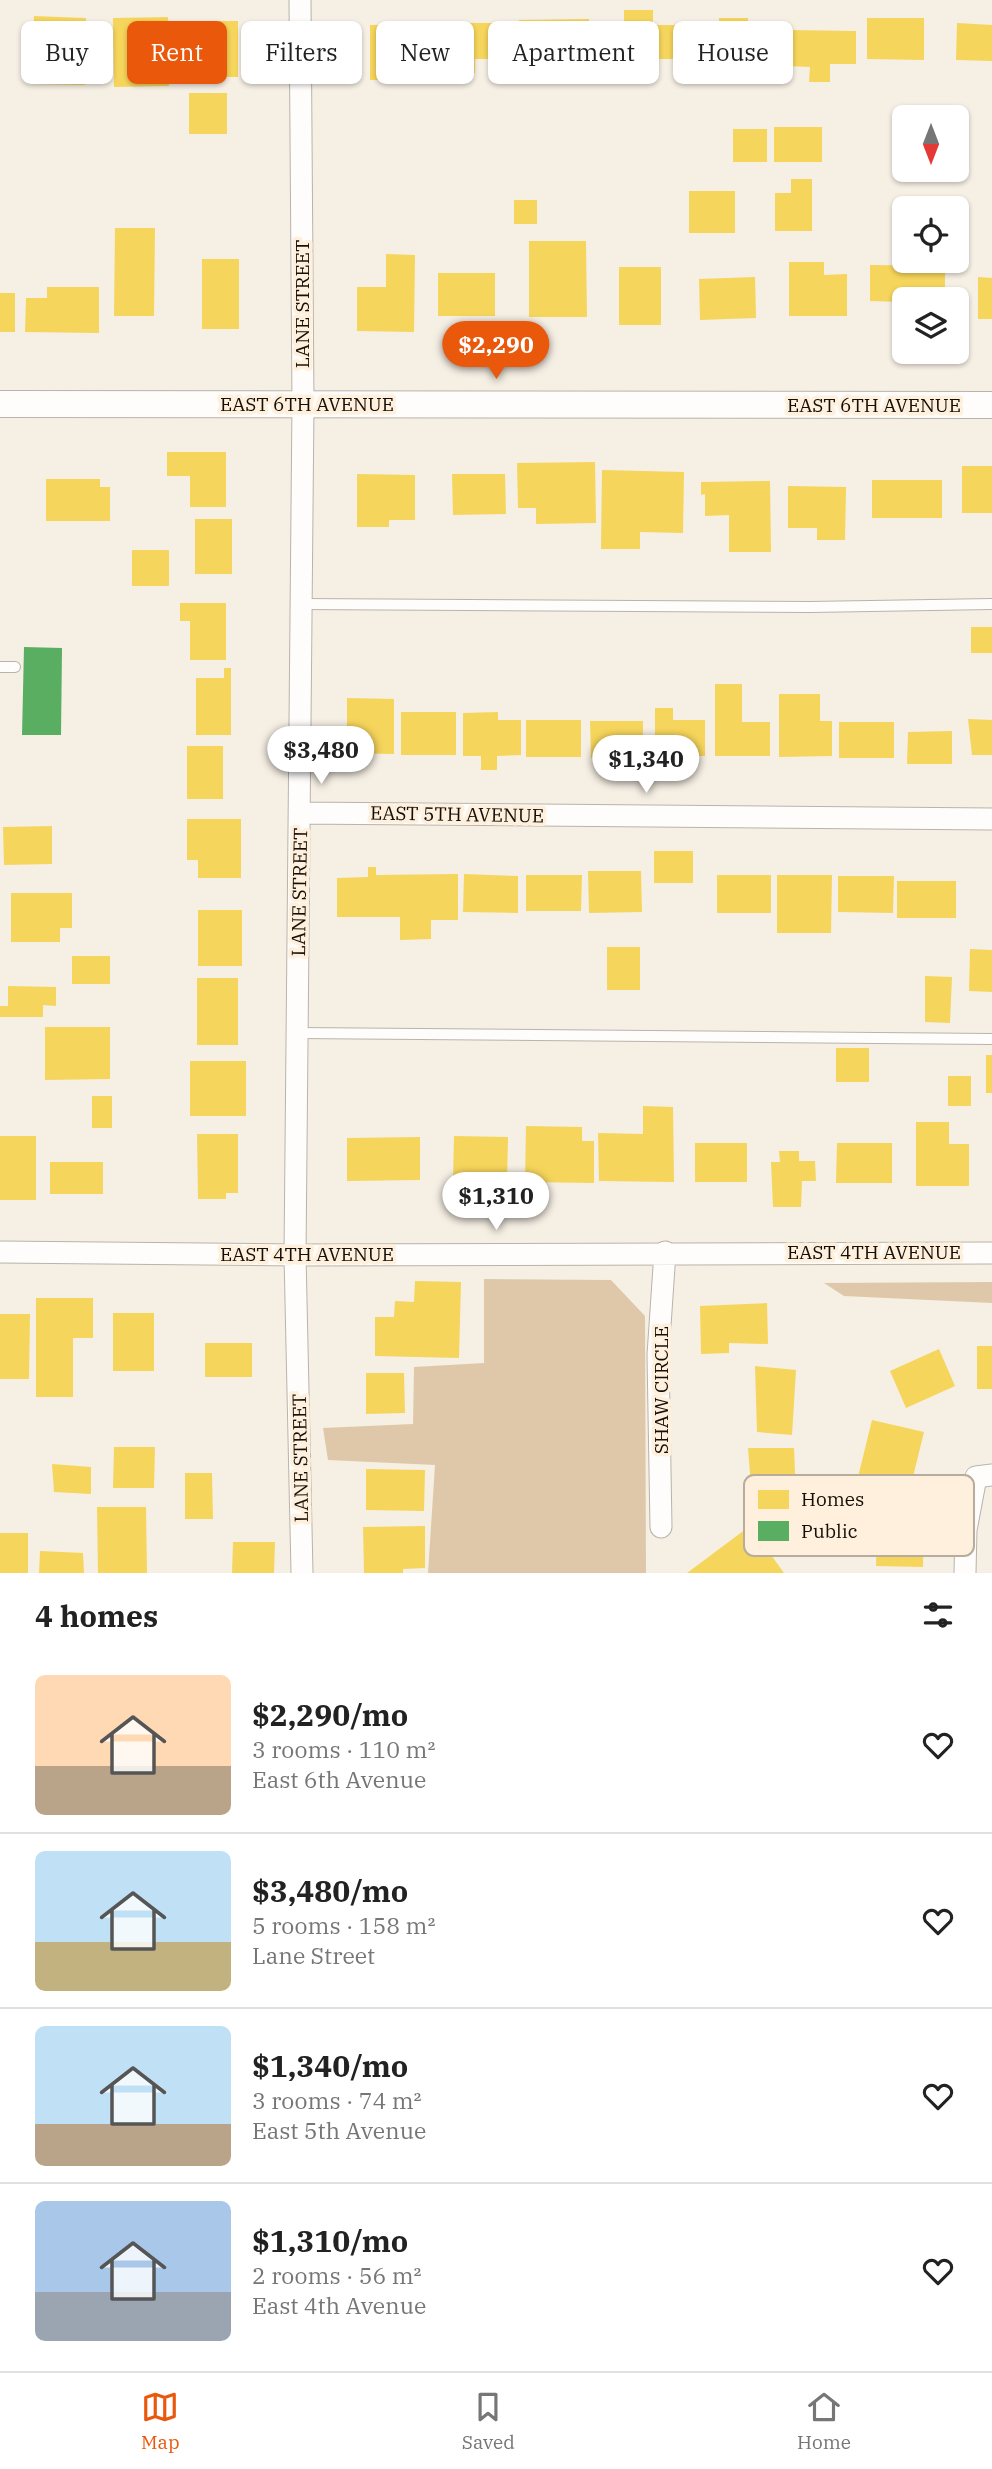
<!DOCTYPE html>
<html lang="en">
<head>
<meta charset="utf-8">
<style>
	:root { --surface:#fff; --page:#f2f2f2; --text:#222; --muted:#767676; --line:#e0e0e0; --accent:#ea580c }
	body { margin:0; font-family:"IBM Plex Serif",serif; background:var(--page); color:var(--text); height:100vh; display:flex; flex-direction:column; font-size:26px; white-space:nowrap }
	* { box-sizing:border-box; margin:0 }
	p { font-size:23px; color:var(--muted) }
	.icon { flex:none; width:38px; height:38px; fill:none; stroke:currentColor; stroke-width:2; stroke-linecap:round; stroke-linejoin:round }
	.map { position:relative; height:1573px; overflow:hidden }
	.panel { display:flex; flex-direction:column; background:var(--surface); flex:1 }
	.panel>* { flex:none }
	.hud { position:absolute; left:21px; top:21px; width:950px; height:63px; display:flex; gap:14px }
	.needle { width:46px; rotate:180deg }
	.buttons { position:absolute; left:892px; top:105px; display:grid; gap:14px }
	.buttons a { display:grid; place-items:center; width:77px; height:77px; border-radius:10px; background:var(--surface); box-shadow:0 2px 5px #0004; font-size:35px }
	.price { position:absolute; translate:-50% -60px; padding:0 16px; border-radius:24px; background:#fff; color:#222; font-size:23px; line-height:46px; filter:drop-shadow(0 2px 4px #0008) }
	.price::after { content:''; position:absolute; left:50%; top:42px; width:21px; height:16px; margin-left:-10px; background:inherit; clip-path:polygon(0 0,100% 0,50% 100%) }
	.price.current { background:var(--accent); color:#fff }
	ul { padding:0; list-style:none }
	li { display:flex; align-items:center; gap:21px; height:175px; padding:0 35px }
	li+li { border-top:2px solid var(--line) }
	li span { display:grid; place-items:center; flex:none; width:196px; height:140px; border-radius:10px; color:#555 }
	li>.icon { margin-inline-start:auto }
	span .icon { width:84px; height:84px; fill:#fffc; stroke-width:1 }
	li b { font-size:30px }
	h2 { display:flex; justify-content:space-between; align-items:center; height:84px; padding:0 35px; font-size:30px }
	.chip { padding:0 24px; border-radius:10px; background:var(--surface); box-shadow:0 2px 5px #0004; font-size:24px; line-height:63px }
	.chip.current { background:var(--accent); color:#fff }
	.tabs { display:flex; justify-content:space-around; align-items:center; height:98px; border-top:2px solid var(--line); background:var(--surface); font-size:19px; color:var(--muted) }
	.tabs a { display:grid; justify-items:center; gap:4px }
	.tabs .current { color:var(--accent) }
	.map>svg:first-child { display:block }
	.forest { fill:#dfc8a9 }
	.homes { fill:#f6d55c }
	.public { fill:#5aae61 }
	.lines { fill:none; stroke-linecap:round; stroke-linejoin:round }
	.service-casing { stroke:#b9b3ab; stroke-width:12 }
	.minor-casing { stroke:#b9b3ab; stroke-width:23 }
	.tertiary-casing { stroke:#b9b3ab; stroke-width:28 }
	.service { stroke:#fefdfb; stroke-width:10 }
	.minor { stroke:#fefdfb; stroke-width:21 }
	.tertiary { stroke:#fefdfb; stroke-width:26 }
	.labels { text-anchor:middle; stroke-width:7; stroke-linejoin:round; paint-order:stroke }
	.street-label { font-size:19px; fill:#130e08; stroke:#fef0dc }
	.key { fill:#fef0dc; stroke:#b8ac9c; stroke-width:2 }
	.key-label { font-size:19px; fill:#130e08 }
</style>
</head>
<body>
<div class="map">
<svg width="992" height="1573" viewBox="0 0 992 1573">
	<rect width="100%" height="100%" fill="#f6efe4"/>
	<path class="forest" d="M484,1279L611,1280L645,1316L646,1573H428L435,1465L328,1460L323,1428L413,1424L414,1367L484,1363Z
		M992,1282V1303L844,1296L824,1283Z"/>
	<path class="homes" d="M624,10H653V25H679V59H649L650,80H624Z
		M34,16L86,18L85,85L32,84Z
		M168,17L169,86L114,87L113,18Z
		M719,18H748L747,56H693V21H705L704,42H719Z
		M867,18H924V60L867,59Z
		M589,19L590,58H519V20Z
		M204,21H238V77H204Z
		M448,23H505V59H475V73H448Z
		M957,23L992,25V61L956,60Z
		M370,25H406V80H370Z
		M788,30L856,31V64H830V82H809L810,67L787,66Z
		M189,93H227V134H189Z
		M774,127H822V162H774Z
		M733,129H767V162H733Z
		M791,179H812V231H775V193H791Z
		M689,191H735V233H689Z
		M514,200H537V224H514Z
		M115,228H155L154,316H114Z
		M529,241H586L587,317H529Z
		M386,254L415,255L414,332L357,331V287H386Z
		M202,259H239V329H202Z
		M789,262H824V275L847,274V316H789Z
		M870,265L945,266V299H905V354H902V302L870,301Z
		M619,267H661V325H619Z
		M438,273H495V316H438Z
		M755,277L756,318L700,320L699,279Z
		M978,277L992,278V319H978Z
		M47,287H99V333L25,332L26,298H47Z
		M0,293H15V332H0Z
		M167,452H226V507H190V476H167Z
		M595,462L596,523L536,524V508H518L517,463Z
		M962,466H992V513H962Z
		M602,470L684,472L683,533L640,532V549H601Z
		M357,474L415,475V520H389V527H357Z
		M452,474H505L506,514L453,515Z
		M46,479H100V487H110V521H46Z
		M872,480H942V518H872Z
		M770,481L771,552H729V515L705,516V494L701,495V482Z
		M788,486L846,487L845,540H817V528H788Z
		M195,519H232V574H195Z
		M132,550H169V586H132Z
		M180,603H226V660H190V621H180Z
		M971,627H992V653H971Z
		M224,668H231V735H196V678H224Z
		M715,684H742V722H770V756H715Z
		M779,694H820V721H832V756L779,757Z
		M347,698L394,699V754L347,753Z
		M655,708H673V720H705V756H655Z
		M401,712H456V755H401Z
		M498,712V720H521V755L497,756V770H481V756H463V713Z
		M968,719L992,720V755H972Z
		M526,720H581V757H526Z
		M590,721H643V757L591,758Z
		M839,722H894V758H839Z
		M952,731V764H907L908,732Z
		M187,746H223V799H187Z
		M187,819H241V878H198V860H187Z
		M52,826V864L4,865L3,827Z
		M654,851H693V883H654Z
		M368,867H376V875L458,874V920H431V939L400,940V917H337V878L368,877Z
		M588,871H641L642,912L589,913Z
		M464,874L518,876V913L463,912Z
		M526,875H582L581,911H526Z
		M717,875H771V913H717Z
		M777,875H832L831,933H777Z
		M838,876H894L893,913L838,912Z
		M897,881H956V918H897Z
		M11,893H72V928H60V942H11Z
		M198,910H242V966H198Z
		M607,947H640V990H607Z
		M970,949L992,950V992L969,991Z
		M72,956H110V984H72Z
		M925,976L952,977L950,1023L925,1022Z
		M197,978H238V1045H197Z
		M8,986L56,987V1006L43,1005V1017H0V1006H8Z
		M45,1027H110V1079L45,1080Z
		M836,1048H869V1082H836Z
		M986,1055H992V1093H986Z
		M190,1061H246V1116H190Z
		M948,1076H971V1106H948Z
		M92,1096H112V1128H92Z
		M643,1106L673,1107L674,1182L599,1181L598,1133L643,1134Z
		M916,1122H949V1144H969V1186H916Z
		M526,1126L582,1127V1141H594V1183L525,1182Z
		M197,1134H238V1193H226V1199H198Z
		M0,1136H36V1200H0Z
		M454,1136L508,1137L507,1180L453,1179Z
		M420,1137V1180L347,1181V1138Z
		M695,1143H747V1182H695Z
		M837,1143H892V1183H836Z
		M779,1151H799V1161H815L816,1181H802L801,1207H773L771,1162H780Z
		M50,1162H103V1194H50Z
		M415,1281L461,1282L459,1358L375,1356V1317H394L395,1301L414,1302Z
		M36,1298H93V1338H73V1397H36Z
		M767,1303L768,1344L729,1343V1353L701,1354L700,1306Z
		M113,1313H154V1371H113Z
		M0,1314H30L29,1379H0Z
		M205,1343H252V1377H205Z
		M977,1346H992V1389H977Z
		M939,1349L955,1386L906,1408L890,1371Z
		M755,1366L796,1370L792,1435L757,1432Z
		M366,1373H404L405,1413L366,1414Z
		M872,1420L924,1432L910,1489L858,1477Z
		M114,1447H155L154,1488H113Z
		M748,1448H794L796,1499H752Z
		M52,1464L91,1467V1494L54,1492Z
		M366,1469L425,1470L424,1511L366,1510Z
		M185,1473H212L213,1519H185Z
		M878,1497L924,1498L923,1567L876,1566Z
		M97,1507H146L147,1573H98Z
		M425,1526V1568L403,1569V1573H364L363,1527Z
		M750,1526L784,1573H687Z
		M0,1533H28V1573H0Z
		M233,1542H275L274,1573H232Z
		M40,1551L83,1553L84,1573H39Z"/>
	<path class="public" d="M24,647L62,648L61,735H22Z"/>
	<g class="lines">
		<g class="service-casing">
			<path id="service" d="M301,604L810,607L992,604
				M0,667H15
				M298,1033L992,1039"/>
		</g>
		<g class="minor-casing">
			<path id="minor" d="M300,0L303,404L295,1255L302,1573
				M300,813L992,819
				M0,1252L295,1255L992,1253
				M661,1527L658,1355L665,1252
				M965,1573L966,1530L976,1477L992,1475"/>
		</g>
		<g class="tertiary-casing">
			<path id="tertiary" d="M0,404L992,405"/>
		</g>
		<use href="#service" class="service"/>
		<use href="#minor" class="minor"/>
		<use href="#tertiary" class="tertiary"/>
	</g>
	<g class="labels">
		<g class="street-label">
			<text transform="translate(302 304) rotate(-90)" y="7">LANE STREET</text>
			<text x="307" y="411">EAST 6TH AVENUE</text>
			<text x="874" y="412">EAST 6TH AVENUE</text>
			<text transform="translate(457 814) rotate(1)" y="7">EAST 5TH AVENUE</text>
			<text transform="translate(299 892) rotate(-89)" y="7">LANE STREET</text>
			<text x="874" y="1259">EAST 4TH AVENUE</text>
			<text x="307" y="1261">EAST 4TH AVENUE</text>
			<text transform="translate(661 1390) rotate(-90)" y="7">SHAW CIRCLE</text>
			<text transform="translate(300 1458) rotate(-91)" y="7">LANE STREET</text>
		</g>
	</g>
	<rect x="744" y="1475" width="230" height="81" rx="10" class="key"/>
	<rect x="758" y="1490" width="31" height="19" fill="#f6d55c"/>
	<rect x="758" y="1521" width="31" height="20" fill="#5aae61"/>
	<g class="key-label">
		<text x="801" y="1506">Homes</text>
		<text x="801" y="1538">Public</text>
	</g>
</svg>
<div class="buttons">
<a><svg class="needle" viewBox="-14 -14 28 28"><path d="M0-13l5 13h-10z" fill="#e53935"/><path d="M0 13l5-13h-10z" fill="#767676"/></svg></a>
<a><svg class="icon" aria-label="locate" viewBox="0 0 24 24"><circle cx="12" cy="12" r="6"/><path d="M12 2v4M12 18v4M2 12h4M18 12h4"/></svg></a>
<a><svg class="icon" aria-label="layers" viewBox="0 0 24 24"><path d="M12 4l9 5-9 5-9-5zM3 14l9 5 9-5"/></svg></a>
</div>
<b class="price current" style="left:496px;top:381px">$2,290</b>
<b class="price" style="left:321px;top:786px">$3,480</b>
<b class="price" style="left:646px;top:795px">$1,340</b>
<b class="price" style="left:496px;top:1232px">$1,310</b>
<div class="hud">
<a class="chip">Buy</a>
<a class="chip current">Rent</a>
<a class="chip">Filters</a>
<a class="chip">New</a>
<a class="chip">Apartment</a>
<a class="chip">House</a>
</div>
</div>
<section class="panel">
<h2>4 homes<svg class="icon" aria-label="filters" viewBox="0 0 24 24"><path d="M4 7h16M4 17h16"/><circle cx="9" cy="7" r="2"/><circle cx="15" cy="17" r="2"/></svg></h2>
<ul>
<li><span style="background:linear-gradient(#ffd9b3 65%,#b9a48a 0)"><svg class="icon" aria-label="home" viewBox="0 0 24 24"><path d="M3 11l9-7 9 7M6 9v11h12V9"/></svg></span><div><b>$2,290/mo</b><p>3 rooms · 110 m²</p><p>East 6th Avenue</p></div><svg class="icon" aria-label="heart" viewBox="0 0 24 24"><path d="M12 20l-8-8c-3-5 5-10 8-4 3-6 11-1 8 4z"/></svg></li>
<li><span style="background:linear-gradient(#bfe0f5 65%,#c2b280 0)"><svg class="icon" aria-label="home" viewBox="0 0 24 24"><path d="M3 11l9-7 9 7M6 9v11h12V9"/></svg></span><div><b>$3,480/mo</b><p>5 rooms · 158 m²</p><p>Lane Street</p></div><svg class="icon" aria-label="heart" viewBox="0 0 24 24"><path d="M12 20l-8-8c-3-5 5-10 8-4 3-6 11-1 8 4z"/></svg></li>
<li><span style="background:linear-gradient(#bfe0f5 70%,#b9a48a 0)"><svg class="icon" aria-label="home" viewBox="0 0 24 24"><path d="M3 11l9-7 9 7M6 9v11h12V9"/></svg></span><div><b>$1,340/mo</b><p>3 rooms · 74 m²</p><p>East 5th Avenue</p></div><svg class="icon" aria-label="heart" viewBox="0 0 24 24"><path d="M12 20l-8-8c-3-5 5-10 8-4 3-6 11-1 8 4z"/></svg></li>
<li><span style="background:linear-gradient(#a9c7e8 65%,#9aa5b1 0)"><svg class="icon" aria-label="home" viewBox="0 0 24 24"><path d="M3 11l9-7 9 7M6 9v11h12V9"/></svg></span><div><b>$1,310/mo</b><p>2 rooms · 56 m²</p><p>East 4th Avenue</p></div><svg class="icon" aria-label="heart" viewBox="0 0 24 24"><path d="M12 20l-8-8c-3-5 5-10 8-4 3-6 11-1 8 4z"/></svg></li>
</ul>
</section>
<nav class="tabs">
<a class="current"><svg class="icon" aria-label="map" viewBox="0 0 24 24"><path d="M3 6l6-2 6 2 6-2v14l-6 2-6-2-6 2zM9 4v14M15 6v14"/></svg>Map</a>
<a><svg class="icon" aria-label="saved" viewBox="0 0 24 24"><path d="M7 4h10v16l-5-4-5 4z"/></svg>Saved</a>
<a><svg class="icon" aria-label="home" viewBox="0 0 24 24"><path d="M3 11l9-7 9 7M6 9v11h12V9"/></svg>Home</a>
</nav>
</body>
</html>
